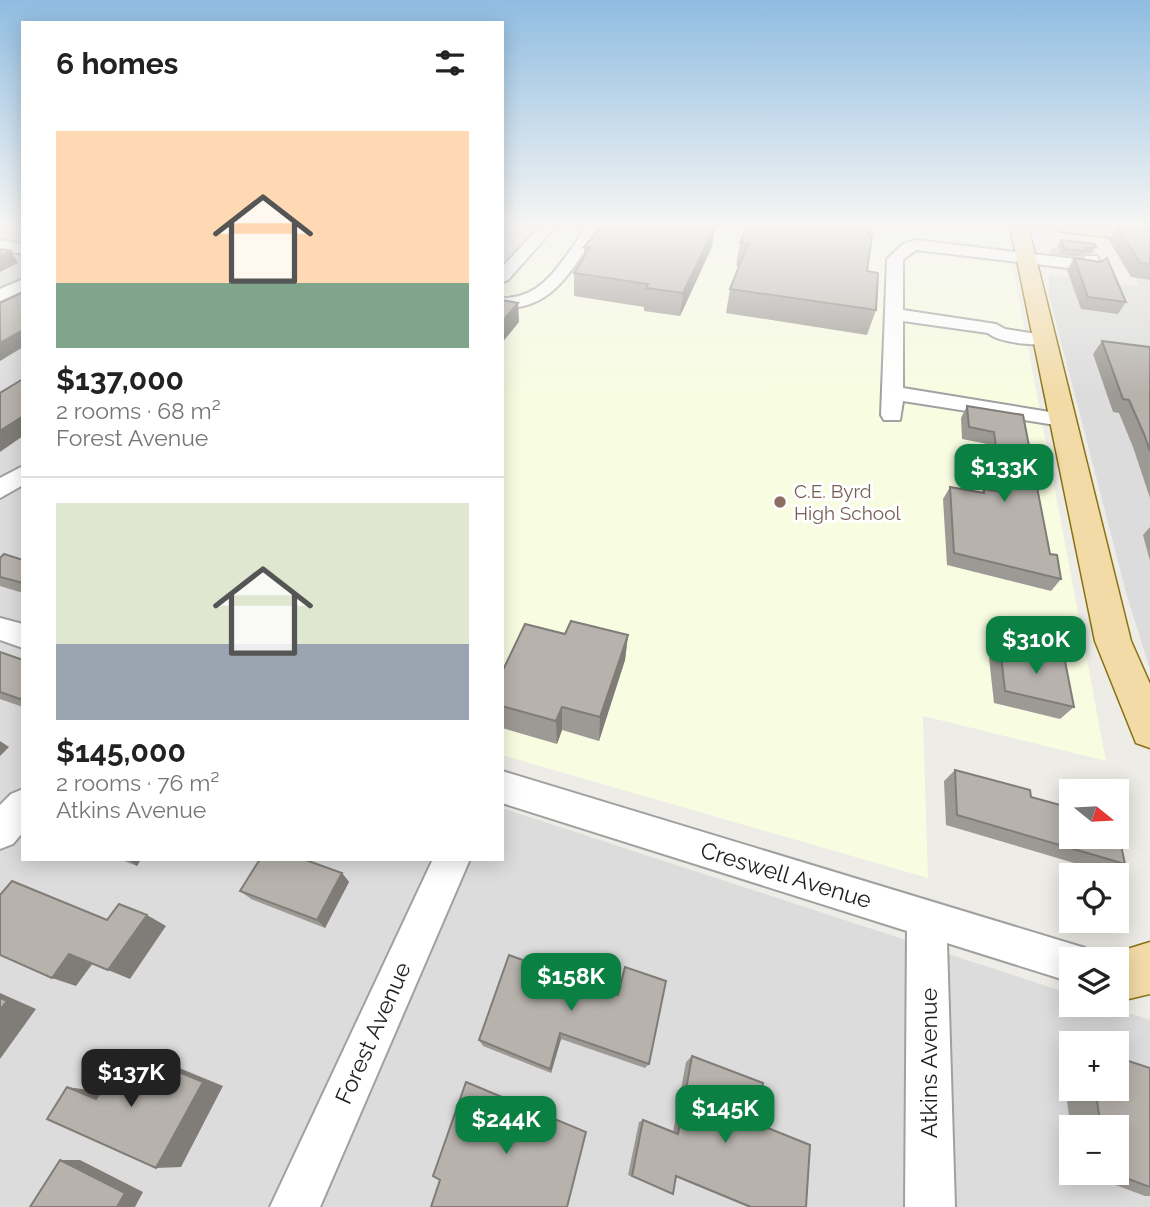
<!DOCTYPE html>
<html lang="en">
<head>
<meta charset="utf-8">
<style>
	:root { --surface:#fff; --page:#f2f2f2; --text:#222; --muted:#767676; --line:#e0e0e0; --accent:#0b8043 }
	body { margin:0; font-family:Raleway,sans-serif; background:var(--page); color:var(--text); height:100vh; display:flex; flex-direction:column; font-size:26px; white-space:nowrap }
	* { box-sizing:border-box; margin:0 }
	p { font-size:23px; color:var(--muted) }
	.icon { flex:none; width:38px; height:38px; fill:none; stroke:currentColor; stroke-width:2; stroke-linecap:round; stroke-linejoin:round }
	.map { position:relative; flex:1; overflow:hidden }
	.details { position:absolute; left:21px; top:21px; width:483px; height:840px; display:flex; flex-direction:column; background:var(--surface); border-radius:0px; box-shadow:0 4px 18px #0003 }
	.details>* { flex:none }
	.needle { width:46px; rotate:108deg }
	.buttons { position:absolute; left:1059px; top:779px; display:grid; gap:14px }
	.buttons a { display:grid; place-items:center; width:70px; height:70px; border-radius:0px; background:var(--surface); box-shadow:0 4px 18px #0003; font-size:35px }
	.price { position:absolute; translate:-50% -60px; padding:0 16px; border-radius:14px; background:var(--accent); color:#fff; font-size:23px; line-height:46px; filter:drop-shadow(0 2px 4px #0008) }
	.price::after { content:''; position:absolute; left:50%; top:42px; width:21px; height:16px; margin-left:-10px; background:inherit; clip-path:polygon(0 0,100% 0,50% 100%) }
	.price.active { background:#222; color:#fff }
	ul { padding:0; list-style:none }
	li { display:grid; align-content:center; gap:14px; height:371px; padding:0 35px }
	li+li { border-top:2px solid var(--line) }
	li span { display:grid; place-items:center; height:217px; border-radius:0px; color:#555 }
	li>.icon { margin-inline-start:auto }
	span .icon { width:126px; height:126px; fill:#fffc; stroke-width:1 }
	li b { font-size:30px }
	h2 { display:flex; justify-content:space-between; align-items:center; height:84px; padding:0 35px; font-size:30px }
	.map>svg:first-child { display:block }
	.residential { fill:#dcdcdc; fill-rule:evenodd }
	.education { fill:#f8fce1 }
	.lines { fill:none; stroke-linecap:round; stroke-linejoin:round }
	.minor-tunnel { stroke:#c5c3be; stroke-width:17; stroke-dasharray:17 8; stroke-linecap:butt }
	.minor-casing { stroke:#a0a0a0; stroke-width:4 }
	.major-casing { stroke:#897010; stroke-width:3 }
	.minor { fill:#fff; fill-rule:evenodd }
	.major { fill:#f2dba7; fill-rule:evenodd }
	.wall { fill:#9d9994 }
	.shaded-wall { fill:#807d78 }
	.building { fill:#b7b2ac; stroke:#807d78; stroke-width:2 }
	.education-dot { fill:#8d6e63; stroke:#fff; stroke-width:2.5 }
	.labels { text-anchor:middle; stroke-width:6; stroke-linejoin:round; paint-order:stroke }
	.education-label { font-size:19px; fill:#785e54; stroke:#fff; text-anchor:start }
	.near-street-label { font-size:23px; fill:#1f1f1f; stroke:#fff }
</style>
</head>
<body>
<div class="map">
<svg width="1150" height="1207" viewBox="0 0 1150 1207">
	<rect width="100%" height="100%" fill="#eeece6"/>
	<path class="residential" d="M0,226H23V859H502V808L1071,994V1004L1104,1005L1150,1020V1207H0ZM1071,1043H1116V1088H1071ZM1071,1127H1116V1172H1071Z
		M502,226H539L502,265Z
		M1116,238L1150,242V669L1127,596L1049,295V275L1140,287Z"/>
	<path class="education" d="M558,226H996L1002,230L1007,236L1106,761L923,716L928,878L502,755V288Z"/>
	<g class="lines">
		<path class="minor-tunnel" d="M1057,246L1061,255"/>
		<g class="minor-casing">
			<path id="minor" d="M541,226H556L508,280L502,282V267Z
				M583,226H597V232C572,269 553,310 502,308V298C543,299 561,262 583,232Z
				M0,240L23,244V254L0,250Z
				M916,240L1084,260L1085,256H1097L1102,266L1094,271L916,250L903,260V310L996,324L1005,329L1050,336L1052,340C1044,349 996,342 988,333L903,321V388L1062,414L1070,415L1073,420L1070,425L1062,426L903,401L900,420H884L881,415L887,259L903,244Z
				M23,279V291L0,301V289Z
				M23,466V485L0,498V478Z
				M0,618L23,624V648L0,640Z
				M502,771L1085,948L1090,959H1071V982L947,943L955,1207H905L907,931L502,803Z
				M23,789V832L13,844L0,849V805L11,794Z
				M433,859H470L320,1207H270Z"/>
		</g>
		<g class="major-casing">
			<path id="major" d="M1010,226H1028L1131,641L1150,684V748L1136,743L1095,641Z
				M1050,226H1107L1150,230V242L1059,231Z
				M1150,942V994L1116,1002V959L1098,958Z"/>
		</g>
		<use href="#minor" class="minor"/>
		<use href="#major" class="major"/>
	</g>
	<path class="wall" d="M1117,226L1150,230V280L1131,277L1109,240Z
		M1132,226H1150V228Z
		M869,234L867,271L876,310L867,335L726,313L730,289L739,266H736L740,243Z
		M1061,240L1096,247L1093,253L1084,254L1082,257L1061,255L1058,246Z
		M584,247H712L680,316L644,311V307L574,296V273L584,256Z
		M1074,258L1126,302L1118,314L1081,309L1067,270Z
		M1102,341L1150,350V498L1133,447L1119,413L1113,412L1093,354Z
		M967,406L1023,415L1050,554L1061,579L1051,591L947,565L943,499L950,487L981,493L984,489L993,490L987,444L962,439L961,418Z
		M1150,527V561L1143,535Z
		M0,558L23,560V593L0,586Z
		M565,634L628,635L625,660L599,741L562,730L557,744L502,728V672Z
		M1000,646L1074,707L1060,719L994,703L989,658Z
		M0,652L23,660V707L0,699Z
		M955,770L1031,797L1125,864L1108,873L946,825L944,781Z
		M119,859H141L137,866Z
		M342,873L349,882L325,928L251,899L240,891Z
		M509,955L649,1064L645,1068L561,1039L551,1073L483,1046L479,1040Z
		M1071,1052V1088H1116L1150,1068V1196H1145L1081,1172H1116V1127H1071V1132L1061,1054Z
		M692,1056L758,1124L806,1207H748L676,1177L673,1194L628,1175L639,1122L643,1120L673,1132L686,1062Z"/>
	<path class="shaded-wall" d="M502,226H511L502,235Z
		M715,226L712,247L680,316L683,293Z
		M11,251L18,263L0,272V256Z
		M518,303L519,322L502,343V322Z
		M23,330V347L0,361V343Z
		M23,416V436L0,452V431Z
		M628,635L625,660L599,741L600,717Z
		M562,707V730L557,744L556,721Z
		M0,741L9,747L0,756Z
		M127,859H141L137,866Z
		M342,873L349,882L325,928L317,920Z
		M147,915L166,926L130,979L108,970Z
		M69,954L93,963L76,986L52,978Z
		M0,993L36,1009L0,1059Z
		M560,1033L561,1039L551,1073L550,1069Z
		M126,1050L150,1056L223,1086L181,1167L156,1168Z
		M67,1087L96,1091L123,1103L96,1099Z
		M60,1160H80L143,1192L135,1207H117Z"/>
	<path class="building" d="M601,226H715L683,293L646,288L648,284L574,273L590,247H584Z
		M747,226H870L869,234L872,235L867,271L878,273L876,310L730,289L748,244L740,243Z
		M1117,226L1150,230V264L1140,263Z
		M1061,240L1094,244L1096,247L1087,248L1085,251L1065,249Z
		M0,249L11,251L0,256Z
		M1074,258L1101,262L1107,258L1126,302L1088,297Z
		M23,292V330L0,343V303Z
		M502,300L518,303L502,322Z
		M1102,341L1149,347L1150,350V451L1144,434L1129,400L1123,399Z
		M23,379V416L0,431V393Z
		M967,406L1023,415L1050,554L1057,555L1061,579L954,553L950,487L984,493V489L1002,492L994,432L969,427Z
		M4,554L23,560V583L0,577V558Z
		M571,621L628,635L600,717L562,707L556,721L502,706V672L525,624L565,634Z
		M1000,646L1065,661L1074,707L1005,691Z
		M0,652L23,660V700L0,692Z
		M955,770L1030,790L1031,797L1071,808V836H1116V822L1125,864L957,815Z
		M260,859H303L342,873L317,920L240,891Z
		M12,881L107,920L119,904L147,915L108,970L69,954L52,978L0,955V895Z
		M509,955L618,995L625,967L666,981L649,1064L560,1033L550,1069L479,1040Z
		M0,998L7,1001L0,1010Z
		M126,1050L203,1082L156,1168L47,1119L67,1087L96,1099Z
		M692,1056L763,1083L758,1124L810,1145L806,1207H751L676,1176L673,1194L632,1176L643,1120L678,1134Z
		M1116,1057L1150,1068V1187L1110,1172H1116V1127H1101L1095,1088H1116Z
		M466,1082L586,1132L567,1207H431L440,1180L433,1176Z
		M60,1160L125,1193L117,1207H30Z"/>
	<linearGradient id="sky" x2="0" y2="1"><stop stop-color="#8fbce1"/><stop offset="0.57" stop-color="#f7f6f4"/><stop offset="1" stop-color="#f7f6f4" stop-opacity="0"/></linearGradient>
	<rect width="1150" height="395" fill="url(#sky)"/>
	<circle class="education-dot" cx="780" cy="502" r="7"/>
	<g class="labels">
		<g class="education-label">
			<text x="794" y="498">C.E. Byrd<tspan x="794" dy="22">High School</tspan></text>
		</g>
		<g class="near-street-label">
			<text transform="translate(786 875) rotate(17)" y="8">Creswell Avenue</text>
			<text transform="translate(373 1033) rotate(-66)" y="8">Forest Avenue</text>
			<text transform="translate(929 1063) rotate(-90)" y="8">Atkins Avenue</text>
		</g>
	</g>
</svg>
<div class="buttons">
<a><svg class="needle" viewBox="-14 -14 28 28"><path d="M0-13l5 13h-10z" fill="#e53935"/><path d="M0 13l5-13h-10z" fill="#767676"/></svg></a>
<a><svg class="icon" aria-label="locate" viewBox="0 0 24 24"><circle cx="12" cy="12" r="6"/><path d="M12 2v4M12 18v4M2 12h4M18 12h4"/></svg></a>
<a><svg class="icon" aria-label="layers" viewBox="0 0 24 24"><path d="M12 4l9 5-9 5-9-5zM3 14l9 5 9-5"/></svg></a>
<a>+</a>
<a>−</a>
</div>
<b class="price" style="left:1004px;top:504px">$133K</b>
<b class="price" style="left:1036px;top:676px">$310K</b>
<b class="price" style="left:571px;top:1013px">$158K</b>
<b class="price active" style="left:131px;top:1109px">$137K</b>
<b class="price" style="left:725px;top:1145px">$145K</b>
<b class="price" style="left:506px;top:1156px">$244K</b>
<section class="details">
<h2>6 homes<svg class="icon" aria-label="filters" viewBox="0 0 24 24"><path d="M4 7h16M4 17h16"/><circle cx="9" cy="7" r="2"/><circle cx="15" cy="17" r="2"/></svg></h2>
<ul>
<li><span style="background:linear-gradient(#ffd9b3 70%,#7fa58c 0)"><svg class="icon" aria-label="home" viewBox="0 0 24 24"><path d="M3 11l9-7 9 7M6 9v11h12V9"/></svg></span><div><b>$137,000</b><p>2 rooms · 68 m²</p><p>Forest Avenue</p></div></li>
<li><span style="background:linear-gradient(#dfe7d0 65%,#9aa5b1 0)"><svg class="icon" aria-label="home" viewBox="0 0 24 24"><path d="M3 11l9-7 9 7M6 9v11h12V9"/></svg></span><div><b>$145,000</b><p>2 rooms · 76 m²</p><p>Atkins Avenue</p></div></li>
</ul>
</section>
</div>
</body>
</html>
